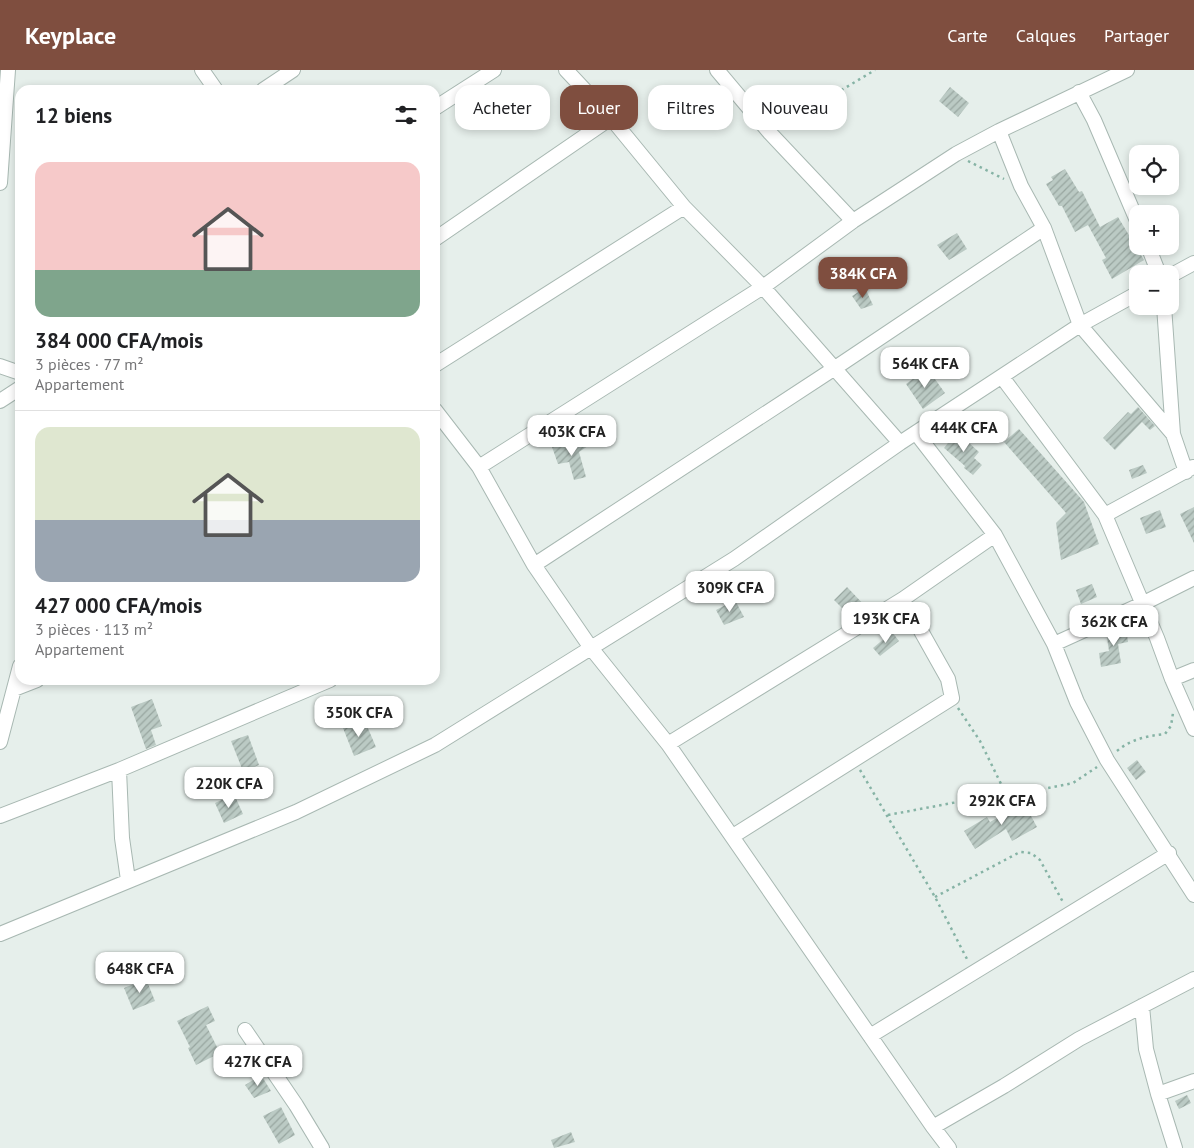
<!DOCTYPE html>
<html lang="fr">
<head>
<meta charset="utf-8">
<style>
	:root { --surface:#fff; --page:#f6f6f6; --text:#202124; --muted:#757577; --line:#e0e0e0; --accent:#7f4e3f }
	body { margin:0; font-family:"PT Sans",sans-serif; background:var(--page); color:var(--text); height:100vh; display:flex; flex-direction:column; font-size:19px; white-space:nowrap }
	* { box-sizing:border-box; margin:0 }
	p { font-size:16px; color:var(--muted) }
	.icon { flex:none; width:28px; height:28px; fill:none; stroke:currentColor; stroke-width:2; stroke-linecap:round; stroke-linejoin:round }
	.map { position:relative; flex:1; overflow:hidden }
	.details { position:absolute; left:15px; top:15px; width:425px; height:600px; display:flex; flex-direction:column; background:var(--surface); border-radius:15px; box-shadow:0 2px 8px #0003 }
	.details>* { flex:none }
	.hud { position:absolute; left:455px; top:15px; width:475px; height:45px; display:flex; gap:10px }
	.fabs { position:absolute; left:1129px; top:75px; display:grid; gap:10px }
	.fabs a { display:grid; place-items:center; width:50px; height:50px; border-radius:10px; background:var(--surface); box-shadow:0 2px 8px #0003; font-size:25px }
	.price { position:absolute; translate:-50% -42px; padding:0 11px; border-radius:10px; background:#fff; color:#222; font-size:16px; line-height:32px; filter:drop-shadow(0 1px 2px #0008) }
	.price::after { content:''; position:absolute; left:50%; top:30px; width:15px; height:11px; margin-left:-8px; background:inherit; clip-path:polygon(0 0,100% 0,50% 100%) }
	.price.on { background:var(--accent); color:#fff }
	ul { padding:0; list-style:none }
	li { display:grid; align-content:center; gap:10px; height:265px; padding:0 20px }
	li+li { border-top:1px solid var(--line) }
	li span { display:grid; place-items:center; height:155px; border-radius:15px; color:#555 }
	li>.icon { margin-inline-start:auto }
	span .icon { width:90px; height:90px; fill:#fffc; stroke-width:1 }
	li b { font-size:21px }
	h2 { display:flex; justify-content:space-between; align-items:center; height:60px; padding:0 20px; font-size:21px }
	.chip { padding:0 18px; border-radius:15px; background:var(--surface); box-shadow:0 2px 8px #0003; font-size:18px; line-height:45px }
	.chip.on { background:var(--accent); color:#fff }
	header { display:flex; align-items:center; gap:30px; box-sizing:border-box; height:70px; padding:0 25px; background:var(--accent); color:#fff }
	header strong { font-size:24px }
	nav { display:flex; gap:28px; margin-inline-start:auto; font-size:18px }
	.map>svg:first-child { display:block }
	.building { fill:url(#building-hatch) }
	.lines { fill:none; stroke-linecap:round; stroke-linejoin:round }
	.street-casing { stroke:#a8b8b2; stroke-width:16 }
	.path { stroke:#86b3a5; stroke-width:2.5; stroke-dasharray:2.5 4; stroke-linecap:butt }
	.street { stroke:#fff; stroke-width:14 }
</style>
</head>
<body>
<header>
<strong>Keyplace</strong>
<nav><a>Carte</a><a>Calques</a><a>Partager</a></nav>
</header>
<div class="map">
<svg width="1194" height="1078" viewBox="0 0 1194 1078">
	<defs>
		<pattern id="building-hatch" width="6" height="6" patternUnits="userSpaceOnUse" patternTransform="scale(1.25)"><rect width="6" height="6" fill="#bbcac4"/><path d="M-1 1l2-2M0 6l6-6M5 7l2-2" fill="none" stroke="#98a6a0"/></pattern>
	</defs>
	<rect width="100%" height="100%" fill="#e6efeb"/>
	<path class="building" d="M950,17L969,33L958,47L939,31Z
		M1065,99L1079,122L1082,121L1100,157L1118,147L1144,190L1112,209L1102,190L1106,188L1088,155L1075,162L1062,136H1059L1046,114L1053,110L1051,107Z
		M957,163L967,179L949,190L937,175Z
		M865,218L873,235L861,239L852,226Z
		M927,298L945,323L923,339L906,314Z
		M1138,337L1155,356L1150,360L1142,352L1115,380L1103,368L1128,342L1131,344Z
		M1019,359L1084,432L1099,474L1061,490L1056,453L1066,443L1004,372Z
		M957,362L979,382L974,388L982,395L973,405L964,398L965,396L944,378Z
		M583,369L588,376L579,382L586,407L574,410L569,392L558,394L552,377Z
		M1143,395L1147,403L1132,409L1129,400Z
		M1194,437V473L1180,444Z
		M1160,440L1166,457L1146,464L1140,448Z
		M1092,514L1097,527L1081,534L1076,520Z
		M847,517L869,540L853,549L834,530Z
		M735,530L744,547L724,555L716,540Z
		M1126,557L1128,572L1118,574L1121,593L1101,597L1099,583L1109,581L1106,561Z
		M892,562L899,571L880,586L873,578Z
		M152,629L162,656L151,660L156,675L146,679L131,637Z
		M364,649L376,677L354,686L343,658Z
		M248,665L259,695L243,701L231,671Z
		M1137,690L1146,702L1136,710L1127,698Z
		M234,724L243,744L224,753L215,733Z
		M1024,733L1037,757L1012,771L1006,759L975,779L964,761L987,747L990,752Z
		M146,909L155,931L133,940L124,918Z
		M208,936L215,951L206,955L220,983L196,995L188,978L190,977L177,951Z
		M261,1005L271,1021L254,1028L245,1015Z
		M1187,1025L1191,1033L1179,1039L1175,1031Z
		M281,1037L295,1065L279,1074L263,1046Z
		M571,1062L575,1072L554,1078L551,1070Z"/>
	<g class="lines">
		<g class="street-casing">
			<path id="street" d="M202,0L216,20
				M566,0L611,48L684,137L763,217L900,373
				M717,0L770,63L853,151
				M263,20L293,0
				M1079,22L1094,50L1138,153
				M435,38L494,0
				M999,61L1021,116L1044,158L1080,255L1173,364
				M0,113L8,0
				M435,169L611,48
				M1148,176L1159,204
				M1170,206L1194,193
				M1164,236L1173,364L1186,402
				M435,295L684,137
				M0,296L20,303
				M1002,307L1105,445L1157,568L1172,609L1194,659
				M0,331L20,318
				M435,340L479,397L534,495L591,578L668,674L933,1057L949,1078
				M916,363L995,465L1054,574L1077,632L1107,690L1194,825
				M479,397L763,217L853,151L956,84L999,61L1127,0
				M1105,445L1193,397
				M534,495L835,298L1044,158
				M1054,574L1142,534L1194,508
				M1172,609L1194,600
				M14,619L37,610
				M0,672L20,596
				M668,674L903,529L995,465
				M119,700L122,768L128,810
				M0,746L119,700L330,610
				M733,766L952,628L948,609L903,529
				M0,864L296,742L435,675L734,489L900,373L1080,255L1138,223
				M1142,936L1146,979L1158,1024L1175,1078
				M245,960L296,1035L322,1078
				M870,966L1169,783
				M1158,1024L1194,1011
				M933,1057L1004,1016L1079,969L1194,909"/>
		</g>
		<path class="path" d="M780,57L875,0
			M968,91L1004,109
			M958,638L980,671L1005,722
			M1117,681C1131,669 1147,666 1165,664L1171,656L1173,643
			M860,700L935,827L968,891
			M888,745L1006,723L1038,720L1073,713L1097,697
			M935,827L1020,782L1031,783L1040,790L1064,834"/>
		<use href="#street" class="street"/>
	</g>
</svg>
<div class="fabs">
<a><svg class="icon" aria-label="locate" viewBox="0 0 24 24"><circle cx="12" cy="12" r="6"/><path d="M12 2v4M12 18v4M2 12h4M18 12h4"/></svg></a>
<a>+</a>
<a>−</a>
</div>
<b class="price on" style="left:863px;top:229px">384K CFA</b>
<b class="price" style="left:925px;top:319px">564K CFA</b>
<b class="price" style="left:964px;top:383px">444K CFA</b>
<b class="price" style="left:572px;top:387px">403K CFA</b>
<b class="price" style="left:730px;top:543px">309K CFA</b>
<b class="price" style="left:886px;top:574px">193K CFA</b>
<b class="price" style="left:1114px;top:577px">362K CFA</b>
<b class="price" style="left:359px;top:668px">350K CFA</b>
<b class="price" style="left:229px;top:739px">220K CFA</b>
<b class="price" style="left:1002px;top:756px">292K CFA</b>
<b class="price" style="left:140px;top:924px">648K CFA</b>
<b class="price" style="left:258px;top:1017px">427K CFA</b>
<div class="hud">
<a class="chip">Acheter</a>
<a class="chip on">Louer</a>
<a class="chip">Filtres</a>
<a class="chip">Nouveau</a>
</div>
<section class="details">
<h2>12 biens<svg class="icon" aria-label="filters" viewBox="0 0 24 24"><path d="M4 7h16M4 17h16"/><circle cx="9" cy="7" r="2"/><circle cx="15" cy="17" r="2"/></svg></h2>
<ul>
<li><span style="background:linear-gradient(#f6c9c9 70%,#7fa58c 0)"><svg class="icon" aria-label="home" viewBox="0 0 24 24"><path d="M3 11l9-7 9 7M6 9v11h12V9"/></svg></span><div><b>384 000 CFA/mois</b><p>3 pièces · 77 m²</p><p>Appartement</p></div></li>
<li><span style="background:linear-gradient(#dfe7d0 60%,#9aa5b1 0)"><svg class="icon" aria-label="home" viewBox="0 0 24 24"><path d="M3 11l9-7 9 7M6 9v11h12V9"/></svg></span><div><b>427 000 CFA/mois</b><p>3 pièces · 113 m²</p><p>Appartement</p></div></li>
</ul>
</section>
</div>
</body>
</html>
